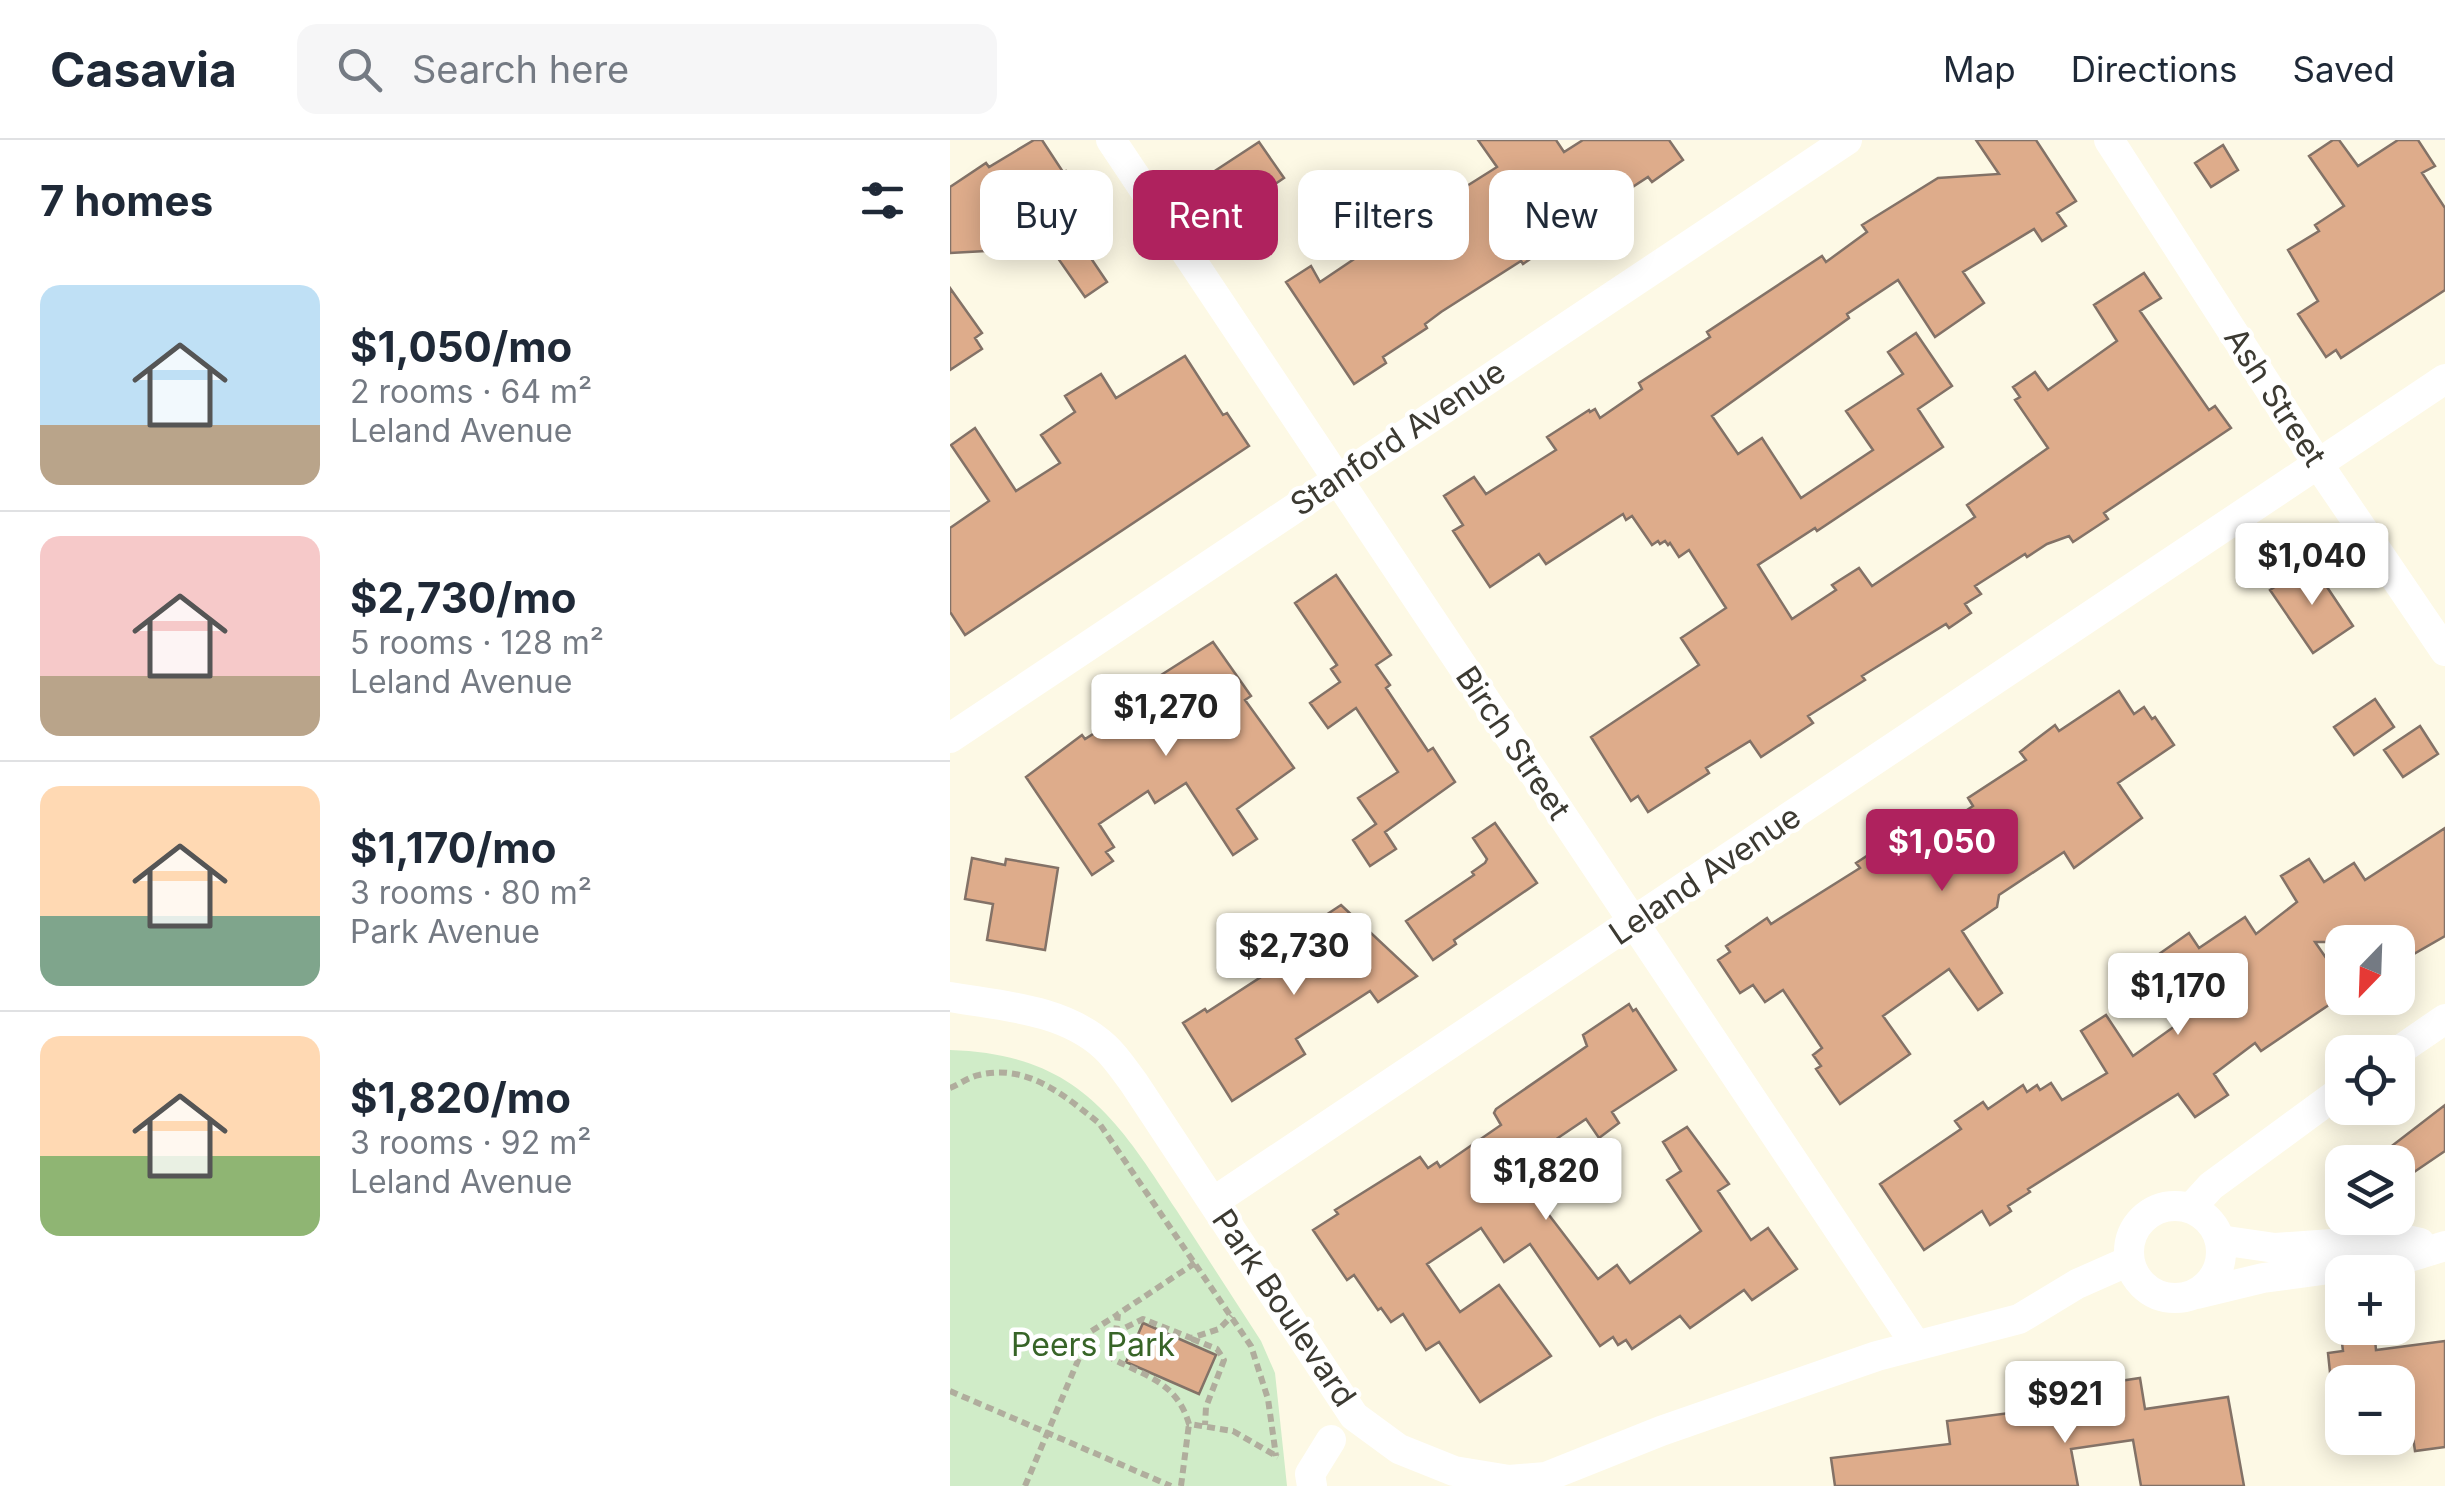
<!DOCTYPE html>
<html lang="en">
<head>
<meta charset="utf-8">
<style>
	:root { --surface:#fff; --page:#f6f6f7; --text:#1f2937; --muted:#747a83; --line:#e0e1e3; --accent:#af225e }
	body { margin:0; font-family:Inter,sans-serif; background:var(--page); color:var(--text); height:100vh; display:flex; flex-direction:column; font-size:38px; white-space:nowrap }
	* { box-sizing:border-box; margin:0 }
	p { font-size:32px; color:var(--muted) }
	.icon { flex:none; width:55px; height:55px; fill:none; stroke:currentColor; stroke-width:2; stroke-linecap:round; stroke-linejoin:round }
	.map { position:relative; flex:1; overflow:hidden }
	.drawer { display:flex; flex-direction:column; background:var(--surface); width:950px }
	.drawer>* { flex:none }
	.guide { position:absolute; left:30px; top:30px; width:950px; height:90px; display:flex; gap:20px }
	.needle { width:65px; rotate:203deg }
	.fabs { position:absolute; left:1375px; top:785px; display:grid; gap:20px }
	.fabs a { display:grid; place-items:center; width:90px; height:90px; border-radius:20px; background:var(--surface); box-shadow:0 5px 25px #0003; font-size:50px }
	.price { position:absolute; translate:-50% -85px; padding:0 22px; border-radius:10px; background:#fff; color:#222; font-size:32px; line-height:65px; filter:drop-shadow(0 2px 5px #0008) }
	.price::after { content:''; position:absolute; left:50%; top:60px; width:30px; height:22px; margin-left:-15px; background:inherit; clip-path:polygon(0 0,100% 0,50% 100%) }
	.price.on { background:var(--accent); color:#fff }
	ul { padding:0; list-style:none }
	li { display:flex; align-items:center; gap:30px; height:250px; padding:0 40px }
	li+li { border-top:2px solid var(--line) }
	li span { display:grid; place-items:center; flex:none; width:280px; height:200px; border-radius:20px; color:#555 }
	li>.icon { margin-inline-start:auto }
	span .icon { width:120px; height:120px; fill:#fffc; stroke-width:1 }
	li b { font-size:42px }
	h2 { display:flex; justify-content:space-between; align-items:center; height:120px; padding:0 40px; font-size:42px }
	.pill { padding:0 35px; border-radius:20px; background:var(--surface); box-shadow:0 5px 25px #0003; font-size:35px; line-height:90px }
	.pill.on { background:var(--accent); color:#fff }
	header { display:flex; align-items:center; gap:60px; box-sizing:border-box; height:140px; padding:0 50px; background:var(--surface); border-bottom:2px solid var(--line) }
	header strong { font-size:48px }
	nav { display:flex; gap:55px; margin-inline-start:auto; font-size:35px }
	.search { width:700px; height:90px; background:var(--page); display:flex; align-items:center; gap:25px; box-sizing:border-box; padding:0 35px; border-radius:20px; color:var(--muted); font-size:38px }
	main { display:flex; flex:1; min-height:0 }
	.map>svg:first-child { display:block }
	.green { fill:#d0ecc8 }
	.building { fill:#deac8b; stroke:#837267; stroke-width:2.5 }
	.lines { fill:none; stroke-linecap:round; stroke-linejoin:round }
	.path { stroke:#b0ad9d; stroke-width:6; stroke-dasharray:8 5; stroke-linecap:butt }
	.street { stroke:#fff; stroke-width:30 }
	.labels { text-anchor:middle; stroke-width:9; stroke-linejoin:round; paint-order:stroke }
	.street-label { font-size:32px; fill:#3c3a32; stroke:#fff }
	.park-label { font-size:32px; fill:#376427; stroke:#fff }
</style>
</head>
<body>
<header>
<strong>Casavia</strong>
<div class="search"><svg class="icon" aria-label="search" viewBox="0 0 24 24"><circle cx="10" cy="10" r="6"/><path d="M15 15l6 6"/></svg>Search here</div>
<nav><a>Map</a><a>Directions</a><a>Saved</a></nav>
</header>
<main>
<section class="drawer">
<h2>7 homes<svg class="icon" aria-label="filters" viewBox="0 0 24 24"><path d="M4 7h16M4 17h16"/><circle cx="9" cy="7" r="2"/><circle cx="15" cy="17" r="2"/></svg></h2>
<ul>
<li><span style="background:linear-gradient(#bfe0f5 70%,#b9a48a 0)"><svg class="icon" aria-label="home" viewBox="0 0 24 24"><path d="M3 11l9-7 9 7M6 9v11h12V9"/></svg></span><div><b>$1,050/mo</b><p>2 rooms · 64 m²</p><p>Leland Avenue</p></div></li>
<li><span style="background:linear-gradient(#f6c9c9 70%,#b9a48a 0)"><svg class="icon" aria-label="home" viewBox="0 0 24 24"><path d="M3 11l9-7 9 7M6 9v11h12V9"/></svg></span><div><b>$2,730/mo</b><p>5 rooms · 128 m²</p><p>Leland Avenue</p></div></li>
<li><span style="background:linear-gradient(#ffd9b3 65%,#7fa58c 0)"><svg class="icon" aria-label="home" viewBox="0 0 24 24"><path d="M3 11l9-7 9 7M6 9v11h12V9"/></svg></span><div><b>$1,170/mo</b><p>3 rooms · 80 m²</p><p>Park Avenue</p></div></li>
<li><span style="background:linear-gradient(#ffd9b3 60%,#8fb573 0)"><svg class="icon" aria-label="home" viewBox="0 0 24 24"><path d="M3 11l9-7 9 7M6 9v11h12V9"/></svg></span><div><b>$1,820/mo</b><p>3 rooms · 92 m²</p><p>Leland Avenue</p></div></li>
</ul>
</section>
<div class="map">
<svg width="1495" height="1346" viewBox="0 0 1495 1346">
	<rect width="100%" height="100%" fill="#fdf9e5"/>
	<path class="green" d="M0,910C125,914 165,975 227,1071C255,1114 283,1158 311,1201L325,1233L337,1346H0Z"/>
	<path class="building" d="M84,0H92L113,32L116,31L130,52L126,55L145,83L126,96L157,142L135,157L82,81L54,110L0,113V47L36,23L39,27Z
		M528,0H606L614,12L633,0H719L733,20L702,42L698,37L609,95L611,98L573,124L571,121L491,172L475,184L477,188L433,217L436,223L404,244L336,142L361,126L370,142L425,105L404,74L429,57L450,88L547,27Z
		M1026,0H1086L1126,61L1107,73L1116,86L1092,101L1084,89L1013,132L1034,163L985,197L948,140L897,174L899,178L762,276L788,314L812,298L851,358L923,310L896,271L953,234L938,212L966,193L1002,246L968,269L993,307L867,391L865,388L808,425L842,479L886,450L882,445L909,428L922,446L1025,377L1017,365L1098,308L1065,260L1070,257L1063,247L1085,232L1098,250L1167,201L1144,165L1194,133L1211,158L1190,171L1259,270L1265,266L1281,288L1154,373L1158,379L1123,402L1119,396L1097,404L1077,417L1075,414L1025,446L1031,454L1015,464L1021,473L999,488L996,484L912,536L915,540L858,576L863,583L811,617L800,601L756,628L759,633L698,672L688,656L681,661L641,597L749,525L731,498L776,468L739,410L729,417L720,403L718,405L715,401L710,404L708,401L702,405L682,376L676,380L673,374L596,424L589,414L540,447L503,391L513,385L494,356L524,337L536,354L606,310L597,297L639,270L640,272L645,269L650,278L692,249L689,243L760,197L757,192L872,116L876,122L917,92L912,85L988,38L1049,34Z
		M1383,0H1389L1408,26L1448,0H1468L1485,26L1472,33L1495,68V150L1391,218L1386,210L1376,217L1348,174L1368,161L1338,110L1369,91L1365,85L1394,66L1359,16Z
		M309,2L334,38L282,73L257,36Z
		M1273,5L1288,30L1261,47L1245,23Z
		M0,148L32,193L25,198L32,209L0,230Z
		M235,216L273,275L277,273L299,306L15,495L0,472V388L39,361L1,305L25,288L66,351L110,323L91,295L125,272L115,256L151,234L166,258Z
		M1361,423L1403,486L1363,513L1320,450Z
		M386,435L441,515L426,525L440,545L436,548L478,611L483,608L505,642L435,692L446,709L420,726L403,700L426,684L408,658L448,632L406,568L378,588L360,563L390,542L381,529L387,525L345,463Z
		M263,502L301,556L295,560L344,628L287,669L307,699L283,715L236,643L205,663L198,651L149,684L164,707L156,712L163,721L142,735L76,637L132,595L135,599L219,546L211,535Z
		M1169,551L1184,574L1194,567L1202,579L1205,577L1224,605L1168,643L1192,678L1124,728L1114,712L1049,755L1047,767L1012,791L1052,853L1028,870L999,829L933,876L960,914L890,964L866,929L871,926L863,915L872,908L833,850L815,862L803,845L790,853L768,820L780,812L776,806L817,778L821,784L910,728L906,723L926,710L930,715L941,709L946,717L1023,666L1018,658L1076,620L1070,612L1084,601L1105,585L1109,591Z
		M1425,559L1444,587L1404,615L1384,587Z
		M1470,586L1488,614L1453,637L1434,610Z
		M545,683L587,743L504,800L506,804L483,820L456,781L524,735L522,732L535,723L537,719L523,698Z
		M1495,688V796L1448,823V802H1365L1392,841V856L1311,911L1305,903L1264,934L1278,955L1245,977L1228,954L1078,1049L1080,1052L1058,1066L1061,1071L1040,1085L1032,1071L974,1110L930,1044L1011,989L1005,981L1033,962L1038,969L1073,945L1077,952L1087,945L1090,950L1101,943L1112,960L1157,933L1131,891L1156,875L1183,916L1225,886L1200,851L1223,835L1209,814L1239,793L1249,808L1295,777L1306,794L1347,762L1331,736L1359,719L1374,742L1404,723L1415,740Z
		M22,718L55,725L56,719L108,728L95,810L37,800L43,764L15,759Z
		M391,765L467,836L428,862L420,851L346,899L355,914L282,961L233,883L255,869L257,872L317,833L303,810L336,789L341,798Z
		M679,864L683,871L686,869L726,930L662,972L669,983L649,998L636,979L596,1006L617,1038L586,1058L648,1139L667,1125L680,1143L751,1091L717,1040L731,1031L713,1002L737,987L779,1044L768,1051L801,1100L818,1088L847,1129L802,1160L794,1150L740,1188L730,1176L682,1209L676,1200L668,1205L663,1197L650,1206L580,1104L554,1122L531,1088L477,1124L510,1172L549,1145L601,1216L530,1262L489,1202L476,1210L453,1174L441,1182L431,1168L428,1170L404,1135L397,1140L363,1090L388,1074L385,1070L470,1017L478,1028L487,1022L490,1027L551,985L544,973L546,969L637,906L633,895Z
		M1495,965V1011L1448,1043V1022H1421Z
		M193,1183L266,1215L249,1254L176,1222Z
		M1425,1199L1426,1210L1495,1201V1307L1465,1311L1455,1242H1381L1378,1213L1393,1211L1392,1203Z
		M1190,1238L1195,1269L1278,1257L1294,1346H1191L1183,1300L1121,1309L1128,1346H885L881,1318L1000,1304L997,1281L1083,1270L1144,1257L1143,1250L1164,1247L1163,1242Z"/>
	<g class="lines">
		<path class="path" d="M0,948C10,944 19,937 29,935C77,923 115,956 149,983L301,1206L318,1259L326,1316
			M245,1123L168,1174L163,1219C198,1237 227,1243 239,1284L283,1291L328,1317
			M164,1193L193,1179L241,1198L269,1189L282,1176
			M242,1199L267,1209L274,1220L256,1267L255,1285
			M0,1251L221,1346
			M75,1346L140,1192L167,1175
			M231,1346L239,1284"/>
		<path class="street" d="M161,0L966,1205
			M1159,0L1368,324L1495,511
			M0,598L897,0
			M0,857C52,866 114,869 155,907C166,917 175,931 184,943L404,1276L449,1309L504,1331L559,1340L596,1337L711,1291L927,1216L1069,1179L1127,1144L1179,1121
			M1447,912L1495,879
			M263,1062L1495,239
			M1179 1112a46 46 0 1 1 92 0a46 46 0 1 1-92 0Z
			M1241,1068L1261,1046L1392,950
			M1270,1100L1325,1108L1452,1099L1470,1103
			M1247,1154L1313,1138L1453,1119L1495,1106
			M362,1346L360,1334L381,1300"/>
	</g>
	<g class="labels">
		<g class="street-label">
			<text transform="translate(1325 257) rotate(57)" y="11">Ash Street</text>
			<text transform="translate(448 298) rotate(-34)" y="11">Stanford Avenue</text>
			<text transform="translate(563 603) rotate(56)" y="11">Birch Street</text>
			<text transform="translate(755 735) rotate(-34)" y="11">Leland Avenue</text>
			<text transform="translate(334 1168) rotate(56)" y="11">Park Boulevard</text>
		</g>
		<g class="park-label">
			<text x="143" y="1216">Peers Park</text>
		</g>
	</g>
</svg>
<div class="fabs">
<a><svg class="needle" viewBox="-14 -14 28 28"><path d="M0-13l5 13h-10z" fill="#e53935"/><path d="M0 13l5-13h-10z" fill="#747a83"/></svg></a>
<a><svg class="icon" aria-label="locate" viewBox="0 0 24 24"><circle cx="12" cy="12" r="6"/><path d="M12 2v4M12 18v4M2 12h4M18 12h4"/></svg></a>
<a><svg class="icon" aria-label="layers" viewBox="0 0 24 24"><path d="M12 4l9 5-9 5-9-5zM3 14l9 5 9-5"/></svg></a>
<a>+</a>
<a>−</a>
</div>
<b class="price" style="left:1362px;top:468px">$1,040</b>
<b class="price" style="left:216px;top:619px">$1,270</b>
<b class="price on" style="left:992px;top:754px">$1,050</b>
<b class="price" style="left:344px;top:858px">$2,730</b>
<b class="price" style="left:1228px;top:898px">$1,170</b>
<b class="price" style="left:596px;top:1083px">$1,820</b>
<b class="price" style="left:1115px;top:1306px">$921</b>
<div class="guide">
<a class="pill">Buy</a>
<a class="pill on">Rent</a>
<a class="pill">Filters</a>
<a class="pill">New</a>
</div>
</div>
</main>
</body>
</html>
